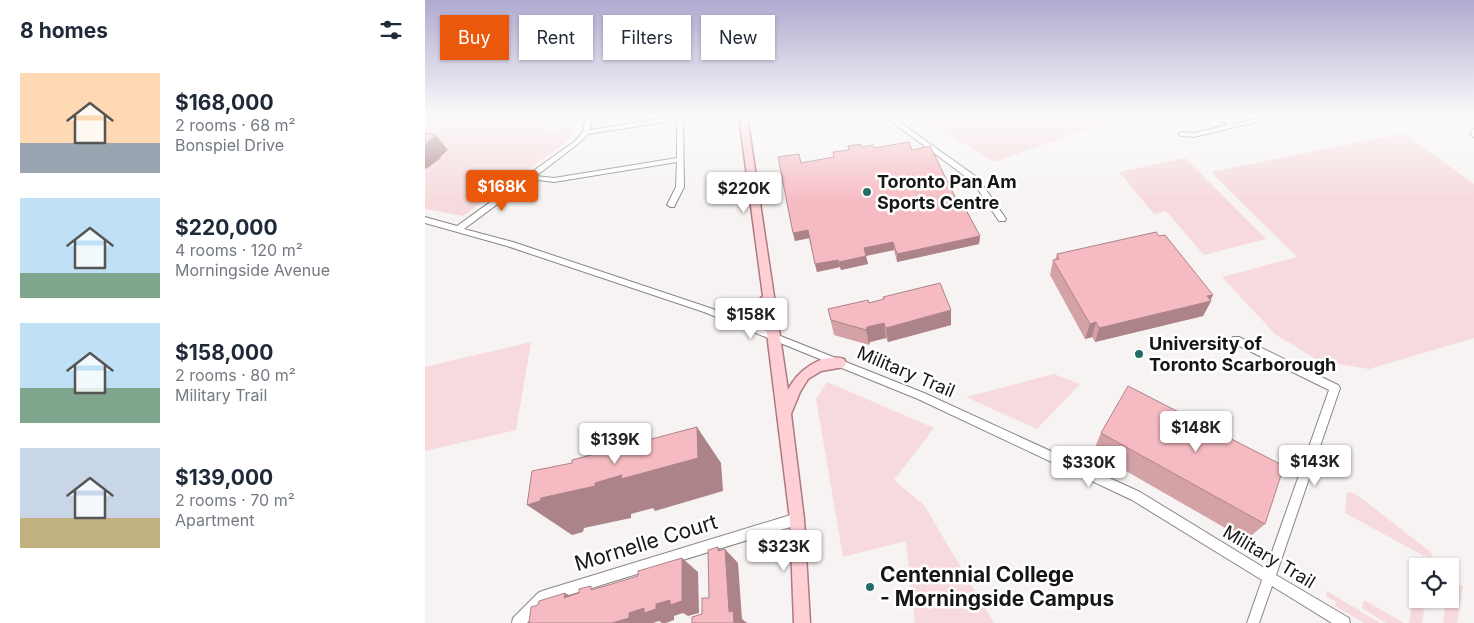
<!DOCTYPE html>
<html lang="en">
<head>
<meta charset="utf-8">
<style>
	:root { --surface:#fff; --page:#f2f2f3; --text:#1f2937; --muted:#747a83; --accent:#ea580c }
	body { margin:0; font-family:Inter,sans-serif; background:var(--page); color:var(--text); height:100vh; display:flex; flex-direction:column; font-size:19px; white-space:nowrap }
	* { box-sizing:border-box; margin:0 }
	p { font-size:16px; color:var(--muted) }
	.icon { flex:none; width:28px; height:28px; fill:none; stroke:currentColor; stroke-width:2; stroke-linecap:round; stroke-linejoin:round }
	.map { position:relative; flex:1; overflow:hidden }
	.sheet { display:flex; flex-direction:column; background:var(--surface); width:425px }
	.sheet>* { flex:none }
	.hud { position:absolute; left:15px; top:15px; width:475px; height:45px; display:flex; gap:10px }
	.controls { position:absolute; left:984px; top:558px; display:grid; gap:10px }
	.controls a { display:grid; place-items:center; width:50px; height:50px; border-radius:0px; background:var(--surface); box-shadow:0 1px 4px #0004; font-size:25px }
	.price { position:absolute; translate:-50% -42px; padding:0 11px; border-radius:5px; background:#fff; color:#222; font-size:16px; line-height:32px; filter:drop-shadow(0 1px 2px #0008) }
	.price::after { content:''; position:absolute; left:50%; top:30px; width:15px; height:11px; margin-left:-8px; background:inherit; clip-path:polygon(0 0,100% 0,50% 100%) }
	.price.selected { background:var(--accent); color:#fff }
	ul { padding:0; list-style:none }
	li { display:flex; align-items:center; gap:15px; height:125px; padding:0 20px }
	li span { display:grid; place-items:center; flex:none; width:140px; height:100px; border-radius:0px; color:#555 }
	li>.icon { margin-inline-start:auto }
	span .icon { width:60px; height:60px; fill:#fffc; stroke-width:1 }
	li b { font-size:21px }
	h2 { display:flex; justify-content:space-between; align-items:center; height:60px; padding:0 20px; font-size:21px }
	.pill { padding:0 18px; border-radius:0px; background:var(--surface); box-shadow:0 1px 4px #0004; font-size:18px; line-height:45px }
	.pill.selected { background:var(--accent); color:#fff }
	main { display:flex; flex:1; min-height:0 }
	.map>svg:first-child { display:block }
	.green { fill:#f6dadd }
	.lines { fill:none; stroke-linecap:round; stroke-linejoin:round }
	.minor-casing { stroke:#898585; stroke-width:2 }
	.major-casing { stroke:#ad7a81; stroke-width:3 }
	.minor { fill:#fff; fill-rule:evenodd }
	.major { fill:#fed0d6; fill-rule:evenodd }
	.wall { fill:#d4a1a7 }
	.shaded-wall { fill:#ac8388 }
	.building { fill:#f6bbc2; stroke:#ac8388 }
	.poi-dot { fill:#226d69; stroke:#fff; stroke-width:2 }
	.labels { text-anchor:middle; stroke-width:5; stroke-linejoin:round; paint-order:stroke }
	.poi-label { font-size:18px; font-weight:bold; fill:#171616; stroke:#fff; text-anchor:start }
	.street-label { font-size:18px; fill:#171616; stroke:#fff }
	.near-street-label { font-size:21px; fill:#171616; stroke:#fff }
	.near-poi-label { font-size:21px; font-weight:bold; fill:#171616; stroke:#fff; text-anchor:start }
</style>
</head>
<body>
<main>
<section class="sheet">
<h2>8 homes<svg class="icon" aria-label="filters" viewBox="0 0 24 24"><path d="M4 7h16M4 17h16"/><circle cx="9" cy="7" r="2"/><circle cx="15" cy="17" r="2"/></svg></h2>
<ul>
<li><span style="background:linear-gradient(#ffd9b3 70%,#9aa5b1 0)"><svg class="icon" aria-label="home" viewBox="0 0 24 24"><path d="M3 11l9-7 9 7M6 9v11h12V9"/></svg></span><div><b>$168,000</b><p>2 rooms · 68 m²</p><p>Bonspiel Drive</p></div></li>
<li><span style="background:linear-gradient(#bfe0f5 75%,#7fa58c 0)"><svg class="icon" aria-label="home" viewBox="0 0 24 24"><path d="M3 11l9-7 9 7M6 9v11h12V9"/></svg></span><div><b>$220,000</b><p>4 rooms · 120 m²</p><p>Morningside Avenue</p></div></li>
<li><span style="background:linear-gradient(#bfe0f5 65%,#7fa58c 0)"><svg class="icon" aria-label="home" viewBox="0 0 24 24"><path d="M3 11l9-7 9 7M6 9v11h12V9"/></svg></span><div><b>$158,000</b><p>2 rooms · 80 m²</p><p>Military Trail</p></div></li>
<li><span style="background:linear-gradient(#c9d6e8 70%,#c2b280 0)"><svg class="icon" aria-label="home" viewBox="0 0 24 24"><path d="M3 11l9-7 9 7M6 9v11h12V9"/></svg></span><div><b>$139,000</b><p>2 rooms · 70 m²</p><p>Apartment</p></div></li>
</ul>
</section>
<div class="map">
<svg width="1049" height="623" viewBox="0 0 1049 623">
	<rect width="100%" height="100%" fill="#f7f3f3"/>
	<path class="green" d="M0,116H124L121,130L151,126L149,133L140,143L38,216L0,209Z
		M493,116H699L569,162Z
		M979,133L1049,184V338L944,369L894,361L850,334L797,277L872,257L786,172Z
		M760,158L841,239L779,255L741,211L729,214L694,172Z
		M106,342L91,430L0,451V367Z
		M629,374L655,384L612,429L541,397Z
		M402,382L509,428L469,480L499,505L569,623H490L481,541L418,557L391,399Z
		M922,492L931,494L1003,550L1007,553L1006,558L997,555L920,513Z
		M992,578V599H1001L997,623H984Z
		M1031,584L1038,586L1032,623H1018L1021,599H1025V586Z
		M902,591L955,623H939L910,606L911,602L901,596Z
		M939,600L979,623H961L937,608Z"/>
	<g class="lines">
		<g class="minor-casing">
			<path id="minor" d="M161,116H167L165,130L252,116H271L270,117L258,119L259,187L249,207H246L242,205L251,187L252,162L129,182L106,179L39,229L88,242L285,308L499,393L715,492L841,569L904,390L808,343L806,340L808,337H814L913,385L915,388L851,575L924,618L925,623H907L847,586L834,623H822L837,580L707,500L493,399L279,312L82,246L0,223V217L32,226L150,141L158,132ZM252,120V158L129,178L111,176L154,143L163,134Z
				M459,116H466L553,178L581,219L580,221H574L548,182Z
				M792,116H799L809,124L845,116H856L769,137L756,136L753,134L756,132L769,133L803,125Z
				M1049,129V137L1046,135V131Z
				M372,513L376,515L378,519L376,523L372,525L121,602L102,623H87L88,618L113,593L117,591Z"/>
		</g>
		<g class="major-casing">
			<path id="major" d="M314,116H322L363,390C372,371 397,352 419,359L421,363L419,367L396,371L383,379L375,392L366,414L379,519L385,623H369L365,519L339,309C332,317 319,328 307,324L305,321L307,318L322,313L338,296Z"/>
		</g>
		<use href="#minor" class="minor"/>
		<use href="#major" class="major"/>
	</g>
	<path class="wall" d="M423,146L449,148L487,150L535,207L555,236L554,244L472,262L469,250L441,256L443,264L416,270L415,267L392,272L384,238L370,241L368,233L376,163L408,157V152L423,150Z
		M734,236L788,295L785,300L786,301L778,316L670,342L667,337L660,339L625,275L628,260H630L632,254Z
		M458,297L526,325L463,342L461,338L445,342L444,345L409,335L403,309L444,303L458,300Z
		M676,433L840,524L821,540L668,452Z"/>
	<path class="shaded-wall" d="M11,135L23,150L15,157L16,158L1,169L0,168V146L2,143Z
		M383,230L385,238L370,241L368,233Z
		M555,236L554,244L472,262V254Z
		M468,242L469,250L440,256L439,248Z
		M441,256L443,264L416,270L414,262Z
		M413,260L415,267L392,272L390,264Z
		M788,295L785,301H786L778,316L670,342L674,328Z
		M526,310V325L463,342L461,328Z
		M671,322L667,337L660,339L665,324Z
		M459,323L461,338L445,342L444,345L441,330L442,327Z
		M272,427L296,463L298,491L230,511L228,508L206,514V518L159,528L158,532L147,535L102,505L116,498L170,483Z
		M293,547L300,554V549L313,563L317,619L322,623H307L304,612Z
		M257,558L273,572L274,613L263,616L258,613L249,616V620L241,623H237L234,621L228,623H187L204,613L231,604Z
		M140,593L164,605L139,598Z"/>
	<path class="building" d="M0,133L11,135L2,143H4L0,146Z
		M484,142L487,150L505,146L535,207L539,206L555,236L472,254L468,242L439,248L441,256L414,262L413,260L390,264L383,230L368,233L353,157L374,154L376,163L409,157L408,152L424,150L423,146L436,144L437,147L448,145L449,148Z
		M731,232L734,236L740,235L788,295L782,296L786,301L674,328L671,322L665,324L628,260L634,259L632,254Z
		M515,283L526,310L461,328L459,323L442,327L441,330L406,320L403,309L443,300L444,303L459,299L458,297Z
		M703,386L859,466L840,524L676,433Z
		M272,427L273,458L196,479L197,475L170,483V486L116,498L115,501L102,505L107,471L147,463V460Z
		M293,547V551L300,549L304,612L308,611L309,623H267V617L277,614V598H284L283,550Z
		M257,558V601L245,605V600L231,604V609L219,613V608L204,613V618L187,623H104L106,607L113,605L114,601L140,593L139,598L154,593V589L166,586V590L187,584L213,576V571Z"/>
	<linearGradient id="sky" x2="0" y2="1"><stop stop-color="#afaacf"/><stop offset="0.57" stop-color="#fbfafa"/><stop offset="1" stop-color="#fbfafa" stop-opacity="0"/></linearGradient>
	<rect width="1049" height="203" fill="url(#sky)"/>
	<g class="poi-dot">
		<circle cx="442" cy="192" r="5"/>
		<circle cx="714" cy="354" r="5"/>
		<circle cx="445" cy="587" r="5"/>
	</g>
	<g class="labels">
		<g class="poi-label">
			<text x="452" y="188">Toronto Pan Am<tspan x="452" dy="21">Sports Centre</tspan></text>
			<text x="724" y="350">University of<tspan x="724" dy="21">Toronto Scarborough</tspan></text>
		</g>
		<g class="street-label">
			<text transform="translate(481 372) rotate(23)" y="6">Military Trail</text>
			<text transform="translate(844 557) rotate(31)" y="6">Military Trail</text>
		</g>
		<g class="near-street-label">
			<text transform="translate(221 543) rotate(-17)" y="7">Mornelle Court</text>
		</g>
		<g class="near-poi-label">
			<text x="455" y="582">Centennial College<tspan x="455" dy="24">- Morningside Campus</tspan></text>
		</g>
	</g>
</svg>
<div class="controls">
<a><svg class="icon" aria-label="locate" viewBox="0 0 24 24"><circle cx="12" cy="12" r="6"/><path d="M12 2v4M12 18v4M2 12h4M18 12h4"/></svg></a>
</div>
<b class="price selected" style="left:77px;top:212px">$168K</b>
<b class="price" style="left:319px;top:214px">$220K</b>
<b class="price" style="left:326px;top:340px">$158K</b>
<b class="price" style="left:771px;top:453px">$148K</b>
<b class="price" style="left:190px;top:465px">$139K</b>
<b class="price" style="left:890px;top:487px">$143K</b>
<b class="price" style="left:664px;top:488px">$330K</b>
<b class="price" style="left:359px;top:572px">$323K</b>
<div class="hud">
<a class="pill selected">Buy</a>
<a class="pill">Rent</a>
<a class="pill">Filters</a>
<a class="pill">New</a>
</div>
</div>
</main>
</body>
</html>
